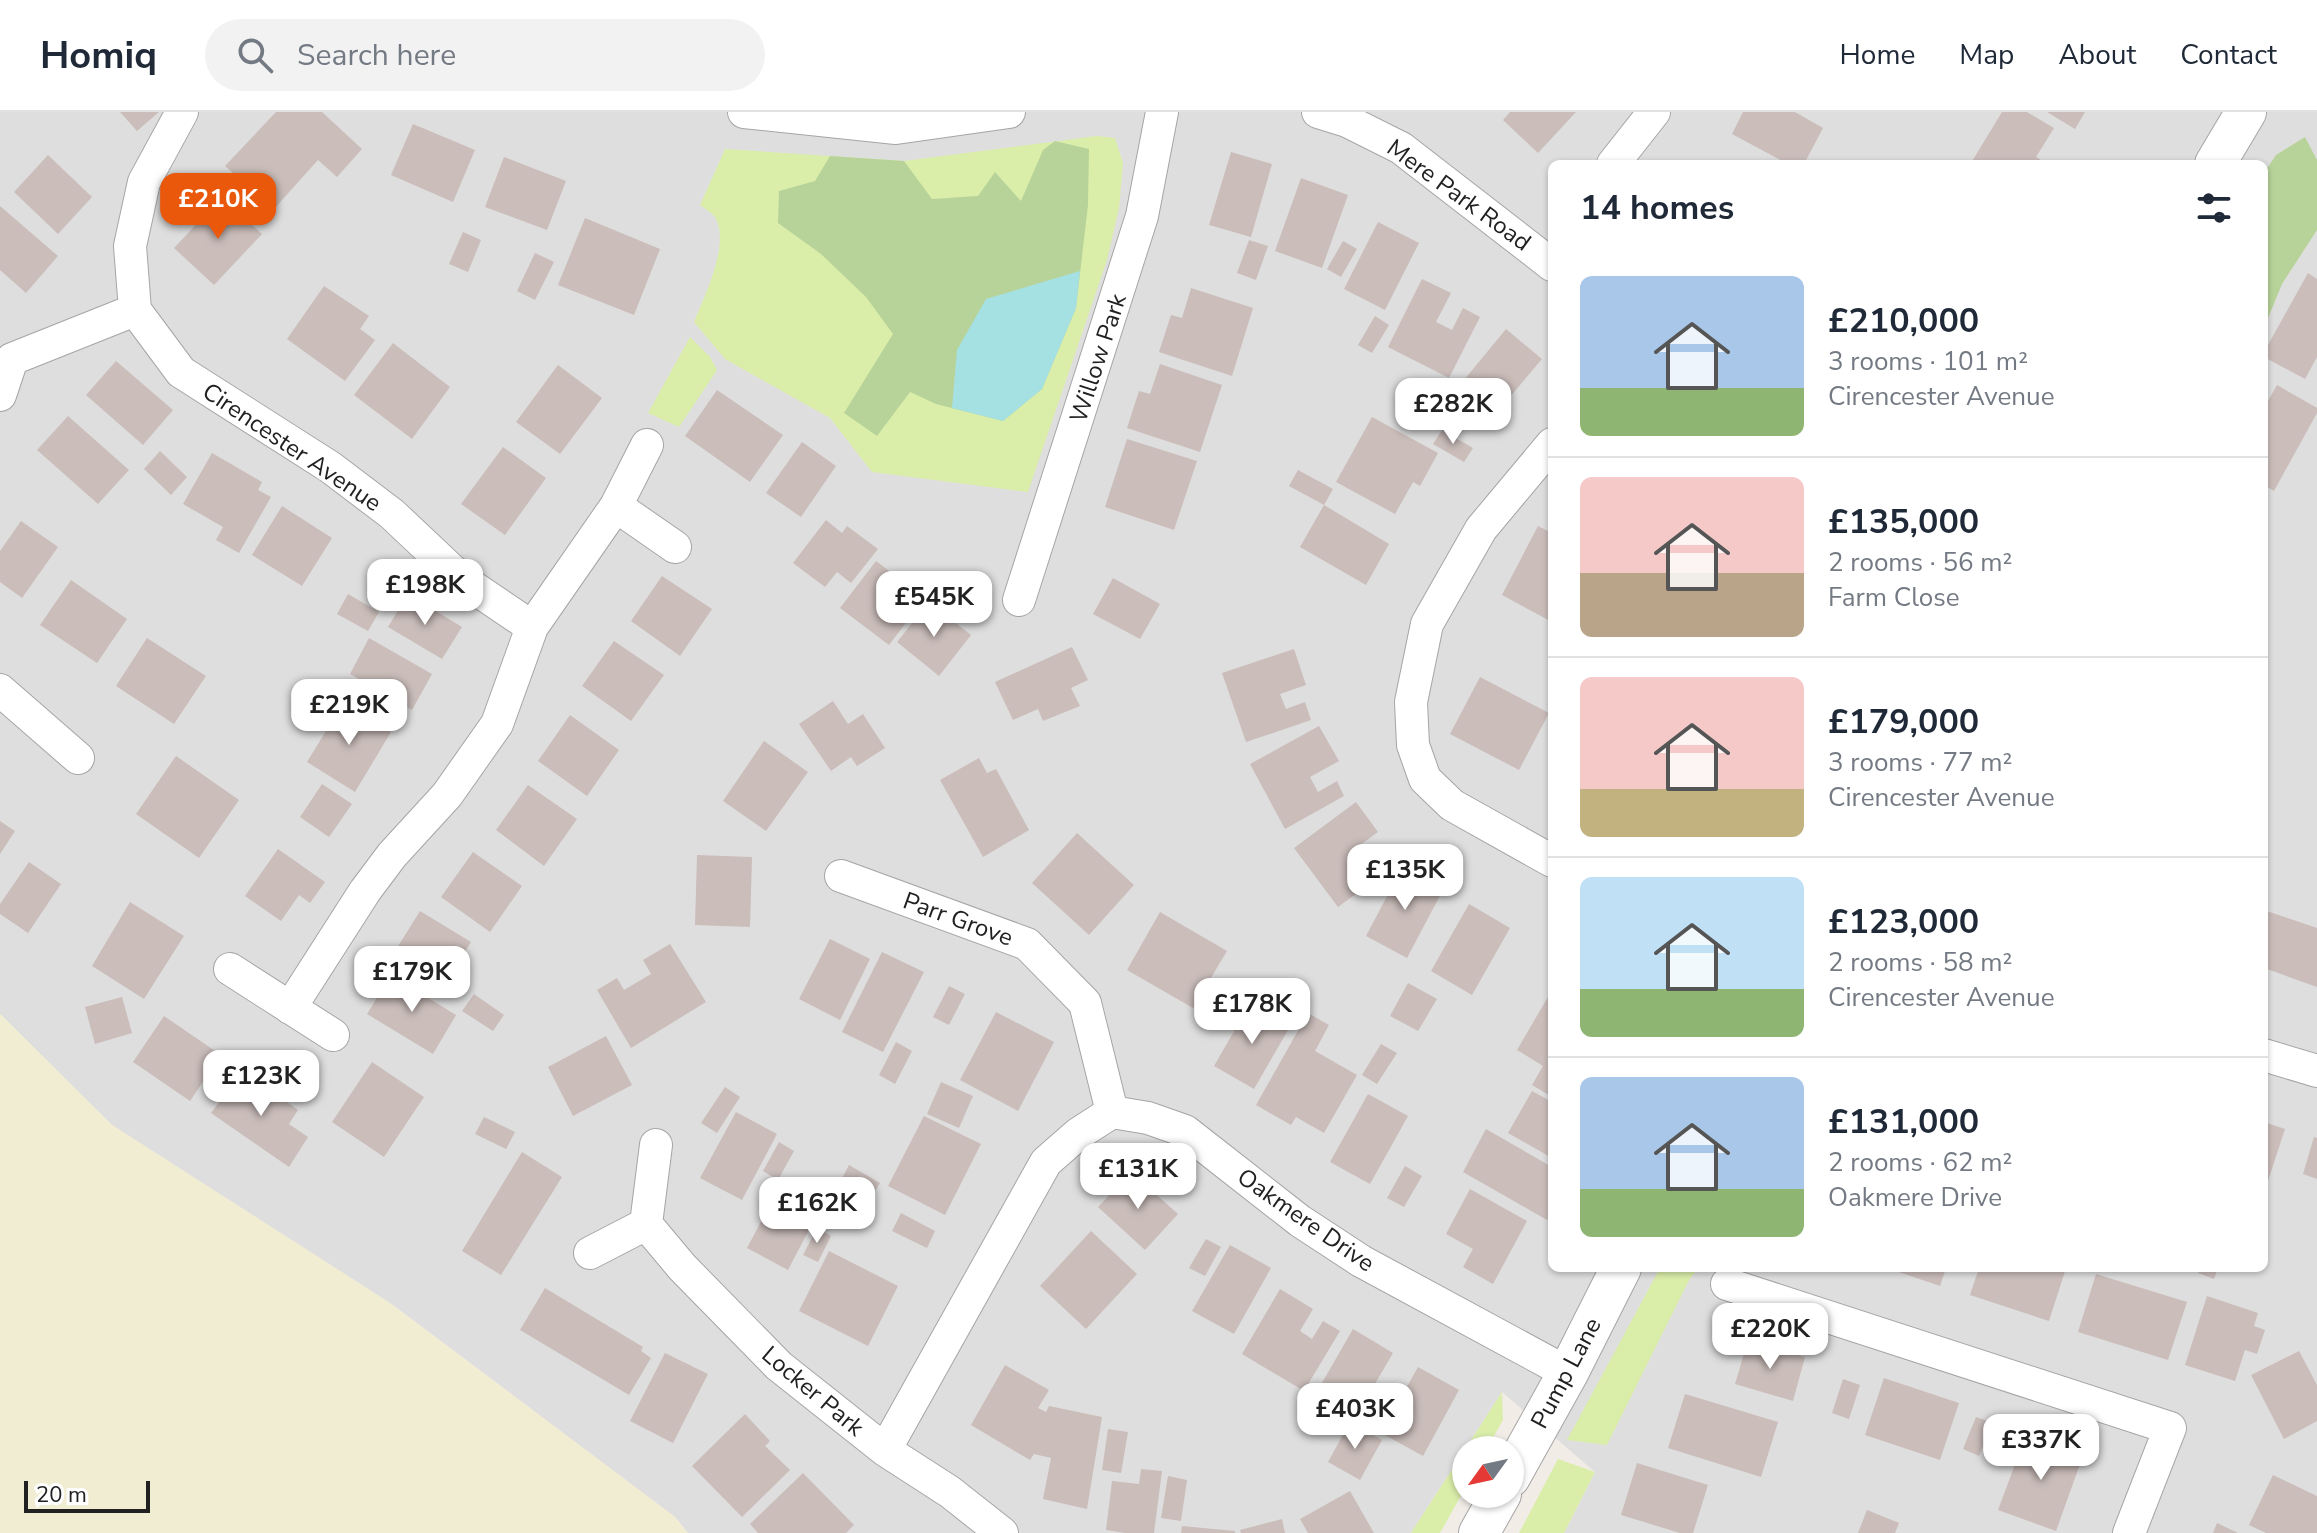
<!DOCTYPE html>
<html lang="en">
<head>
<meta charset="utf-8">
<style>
	:root { --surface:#fff; --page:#f2f2f3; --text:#1f2937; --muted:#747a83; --line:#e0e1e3; --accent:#ea580c }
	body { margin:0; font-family:"Nunito Sans",sans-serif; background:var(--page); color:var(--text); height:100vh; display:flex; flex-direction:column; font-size:30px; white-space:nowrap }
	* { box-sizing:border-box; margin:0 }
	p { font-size:26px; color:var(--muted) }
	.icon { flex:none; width:44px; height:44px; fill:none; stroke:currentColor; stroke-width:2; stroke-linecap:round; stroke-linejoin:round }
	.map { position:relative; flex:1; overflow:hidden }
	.side { position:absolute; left:1548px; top:48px; width:720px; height:1112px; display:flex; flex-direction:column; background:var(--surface); border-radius:12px; box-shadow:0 2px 6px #0004 }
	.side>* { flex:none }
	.needle { width:52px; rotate:237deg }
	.buttons { position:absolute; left:1452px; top:1324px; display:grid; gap:16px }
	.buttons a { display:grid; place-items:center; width:72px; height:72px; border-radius:50%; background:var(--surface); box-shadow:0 2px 6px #0004; font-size:40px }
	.scale { position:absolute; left:24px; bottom:20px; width:126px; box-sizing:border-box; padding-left:8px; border:4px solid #212121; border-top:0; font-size:22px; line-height:28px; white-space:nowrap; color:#212121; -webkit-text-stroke:6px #fff; paint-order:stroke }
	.price { position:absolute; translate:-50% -68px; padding:0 18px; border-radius:16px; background:#fff; color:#222; font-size:26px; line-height:52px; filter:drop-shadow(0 2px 4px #0008) }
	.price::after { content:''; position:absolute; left:50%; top:48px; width:24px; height:18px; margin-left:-12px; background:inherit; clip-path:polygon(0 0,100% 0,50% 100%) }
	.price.active { background:var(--accent); color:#fff }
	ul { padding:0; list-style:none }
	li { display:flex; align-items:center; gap:24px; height:200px; padding:0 32px }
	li+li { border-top:2px solid var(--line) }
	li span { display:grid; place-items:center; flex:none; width:224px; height:160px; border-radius:12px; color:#555 }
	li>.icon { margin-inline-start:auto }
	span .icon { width:96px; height:96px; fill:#fffc; stroke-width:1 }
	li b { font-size:34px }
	h2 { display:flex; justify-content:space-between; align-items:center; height:96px; padding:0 32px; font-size:34px }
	header { display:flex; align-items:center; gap:48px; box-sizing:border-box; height:112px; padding:0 40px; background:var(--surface); border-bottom:2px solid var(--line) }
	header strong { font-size:38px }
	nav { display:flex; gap:44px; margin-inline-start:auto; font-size:28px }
	.search { width:560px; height:72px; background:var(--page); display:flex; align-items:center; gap:20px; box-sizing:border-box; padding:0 28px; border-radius:44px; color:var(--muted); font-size:30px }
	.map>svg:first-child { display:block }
	.residential { fill:#dfdede; fill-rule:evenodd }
	.farmland { fill:#f1edd2 }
	.grass { fill:#daeeaa }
	.forest { fill:#b7d399 }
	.water { fill:#a5e1e2 }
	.building { fill:#cabdba }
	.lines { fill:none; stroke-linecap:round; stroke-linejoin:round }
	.minor-casing { stroke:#a5a5a5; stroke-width:34 }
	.tertiary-casing { stroke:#a5a5a5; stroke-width:42 }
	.minor { stroke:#fff; stroke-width:32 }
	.tertiary { stroke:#fff; stroke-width:40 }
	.labels { text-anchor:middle; stroke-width:7; stroke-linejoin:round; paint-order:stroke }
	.street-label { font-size:24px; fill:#212121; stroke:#fff }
</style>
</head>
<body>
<header>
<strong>Homiq</strong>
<div class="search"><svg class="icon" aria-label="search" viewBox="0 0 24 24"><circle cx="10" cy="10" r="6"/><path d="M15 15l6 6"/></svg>Search here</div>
<nav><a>Home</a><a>Map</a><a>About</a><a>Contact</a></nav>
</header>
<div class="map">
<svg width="2317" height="1421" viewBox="0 0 2317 1421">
	<rect width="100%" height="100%" fill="#f2ece7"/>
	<path class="residential" d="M0,0H2317V1421H1564L1595,1360L1502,1280L1411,1421H688L675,1405L390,1191L112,1013L0,902ZM1552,52H2264V1156H1552Z"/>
	<path class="farmland" d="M0,902L112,1013L390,1191L675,1405L688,1421H0Z"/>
	<path class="grass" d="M1097,24L1115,26L1123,51L1119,96L1107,148L1028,380L872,360L830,306L725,247L694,210C704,185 731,131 715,105C712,101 704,96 700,93L725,37L904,49Z
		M690,225L710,245L717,258L679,315L648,301Z
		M1660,1156H1698L1689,1168L1607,1333L1567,1328Z
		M1502,1280L1503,1308L1486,1338H1466V1375L1440,1421H1411Z
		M1558,1347L1595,1360L1564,1421H1519Z"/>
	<path class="forest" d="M2305,25L2317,48V118L2282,172L2264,216V61L2276,43Z
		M1055,29L1089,37L1088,93L1076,196L1042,277L1003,309L936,292L910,280L877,324L844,301L893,222L866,185L821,142L778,111L779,79L815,69L830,44L904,49L932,87L978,84L995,60L1021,89L1043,38Z"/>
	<path class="water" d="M1080,159L1076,196L1042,277L1003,309L952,296L957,238L986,187Z"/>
	<path class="building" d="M120,0H159L137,19Z
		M276,0H322L362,37L337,65L318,48L274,97L225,54Z
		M1510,0H1576L1538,41L1503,8Z
		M1743,0H1795L1823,16L1804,52H1788L1732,22Z
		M2002,0H2027L2054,16L2036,45L2048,52L1971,51Z
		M2047,0H2085L2075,17Z
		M413,12L475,38L453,90L391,63Z
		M1231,40L1272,52L1251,125L1209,113Z
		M48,43L92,85L58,122L14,80Z
		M504,45L566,69L547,118L485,95Z
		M1301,66L1348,83L1322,156L1275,139Z
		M222,85L262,122L214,173L174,136Z
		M0,94L58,144L26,181L0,158Z
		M585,106L660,137L634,203L558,173Z
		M1378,110L1419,131L1385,198L1344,177Z
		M463,120L481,128L468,160L449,152Z
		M1249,128L1268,134L1256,168L1237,161Z
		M1343,129L1357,137L1341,165L1327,157Z
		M535,141L554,150L535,188L517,179Z
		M2308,161L2317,167V245L2305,267L2264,245V240Z
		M1422,167L1451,181L1436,210L1452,218L1463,196L1480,205L1449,266L1388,235Z
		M324,174L369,204L360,217L375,228L345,269L287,227Z
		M1191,176L1253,196L1232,264L1159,240L1171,203L1182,206Z
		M1375,204L1389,213L1372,241L1358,233Z
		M1506,217L1542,247L1499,298L1464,268Z
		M393,231L450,275L412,327L354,283Z
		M116,249L173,298L143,333L86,283Z
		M1160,252L1222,273L1200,340L1127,316L1139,279L1150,282Z
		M558,253L602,286L560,342L516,310Z
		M2277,273L2317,296V301L2274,379L2264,373V296Z
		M717,278L783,323L750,370L685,324Z
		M68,304L129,358L98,392L37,338Z
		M1372,305L1438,341L1420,374L1413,370L1395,402L1336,370Z
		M1442,318L1473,336L1464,350L1433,332Z
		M1127,327L1197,349L1174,418L1105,395Z
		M802,330L836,354L801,405L766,381Z
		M503,335L546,366L505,423L461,392Z
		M160,339L187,365L171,383L144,357Z
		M212,341L262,370L258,378L271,385L239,441L216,428L223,415L183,392Z
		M1298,358L1333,377L1324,393L1289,374Z
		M1324,393L1389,432L1366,473L1300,435Z
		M282,394L332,426L302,474L252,443Z
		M826,408L842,421L847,414L878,437L851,471L837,460L825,475L793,451Z
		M21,409L58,435L22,486L0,470V439Z
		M1538,414L1552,421V510L1502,483Z
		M876,449L925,486L889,533L840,496Z
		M662,464L712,497L680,544L631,509Z
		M1113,466L1160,492L1140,527L1093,502Z
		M71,468L127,507L97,551L40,513Z
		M348,482L379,500L368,519L337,502Z
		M408,482L462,515L442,547L388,515Z
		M929,490L971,523L939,564L897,530Z
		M147,526L206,564L174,612L116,574Z
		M369,526L432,562L412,598L350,562Z
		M614,529L664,563L631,609L582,574Z
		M1072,535L1088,568L1071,576L1080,594L1043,609L1038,597L1013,608L995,570Z
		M1294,537L1306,573L1280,582L1286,597L1305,590L1311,608L1246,630L1222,561Z
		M1480,565L1549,601L1519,658L1450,622Z
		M833,589L848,612L863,602L885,636L857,654L851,645L831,659L799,612Z
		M343,591L391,620L355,680L307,650Z
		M570,603L619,638L587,684L538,649Z
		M1319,614L1339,649L1310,665L1318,680L1337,669L1344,684L1285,717L1250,652Z
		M764,629L808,660L766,719L723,689Z
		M176,644L239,688L199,746L136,702Z
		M979,646L987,661L996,657L1029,718L983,745L940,668Z
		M322,672L352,692L329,725L300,705Z
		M528,673L577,707L544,754L496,718Z
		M1356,690L1378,720L1356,736L1366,750L1382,738L1394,754L1338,795L1294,736Z
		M0,709L15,719L0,742Z
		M1077,721L1134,773L1089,823L1032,771Z
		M278,737L325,770L310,791L299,783L281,809L245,784Z
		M473,740L522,774L490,820L441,785Z
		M697,743L752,745L750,815L695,813Z
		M29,750L61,772L28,821L0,802V792Z
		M1403,754L1444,776L1407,846L1366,824Z
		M130,790L184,824L144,887L92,854Z
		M1469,792L1510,816L1472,883L1431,859Z
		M2264,798L2317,816V875L2264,856Z
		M420,799L471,830L446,871L395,839Z
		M1160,800L1227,839L1193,896L1127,858Z
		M830,827L870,847L840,908L799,887Z
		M670,832L706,890L631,936L597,878L617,866L624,878L651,862L643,848Z
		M882,840L924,860L883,940L842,920Z
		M391,863L456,903L433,942L367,902Z
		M1238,868L1251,875L1234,905L1220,897Z
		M1408,871L1437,887L1418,919L1390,904Z
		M949,874L965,882L949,913L933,905Z
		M1552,878V985L1532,973L1543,954L1517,938Z
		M474,882L504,903L493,919L462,899Z
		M122,885L132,921L95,932L85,895Z
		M1251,890L1291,913L1254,977L1214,954Z
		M996,900L1054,930L1018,999L960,968Z
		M1308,901L1329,913L1315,939L1357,963L1324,1021L1296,1005L1291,1013L1256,993Z
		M164,904L221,943L190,989L133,950Z
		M606,924L632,973L573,1004L548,955Z
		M896,930L912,939L895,972L879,963Z
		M1381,932L1397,941L1377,972L1362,963Z
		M372,950L424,985L384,1045L332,1010Z
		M243,958L298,998L289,1012L308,1025L289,1055L211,1001Z
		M941,970L973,984L959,1016L927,1002Z
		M725,975L740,985L717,1021L701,1011Z
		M1532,979L1552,990V1046L1508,1021Z
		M1368,982L1408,1004L1370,1072L1330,1050Z
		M736,1000L777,1022L742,1088L700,1066Z
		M924,1004L981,1032L945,1103L888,1074Z
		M484,1005L515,1020L506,1037L475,1022Z
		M2264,1010L2285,1017L2265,1078H2264Z
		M1486,1017L1552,1055V1099L1547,1108L1463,1060Z
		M2314,1025L2317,1026V1067L2303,1062Z
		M779,1030L794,1039L778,1068L763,1059Z
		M522,1040L562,1065L501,1163L462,1139Z
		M849,1053L880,1071L870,1087L840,1070Z
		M1405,1054L1422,1064L1404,1095L1387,1086Z
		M1131,1060L1178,1102L1145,1138L1098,1095Z
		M782,1070L823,1091L788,1158L747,1136Z
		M1470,1077L1527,1109L1493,1172L1463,1155L1473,1137L1446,1122Z
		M901,1101L935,1119L927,1136L892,1119Z
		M817,1116L831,1124L818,1150L803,1143Z
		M1091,1119L1137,1162L1086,1217L1040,1174Z
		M1206,1127L1221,1135L1205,1164L1189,1156Z
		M1230,1133L1271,1156L1234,1222L1192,1199Z
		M829,1139L898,1174L868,1234L799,1199Z
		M1887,1156H1946L1940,1174Z
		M1979,1156H2066L2049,1209L1970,1183Z
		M2200,1156H2218L2214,1167L2198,1161Z
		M2096,1162L2187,1190L2168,1248L2078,1220Z
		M545,1176L643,1235L641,1239L651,1246L629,1283L520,1218Z
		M1280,1177L1313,1197L1300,1219L1312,1227L1323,1209L1340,1219L1304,1279L1242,1242Z
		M2207,1184L2258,1201L2254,1214L2265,1218L2257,1242L2245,1238L2235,1269L2185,1253Z
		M1353,1217L1393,1241L1355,1306L1315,1283Z
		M1748,1228L1805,1245L1793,1289L1735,1272Z
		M2299,1239L2317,1273V1309L2284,1327L2251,1263Z
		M665,1241L708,1262L673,1331L630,1309Z
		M1005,1253L1049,1278L1038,1296L1046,1300L1049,1294L1102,1305L1087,1397L1043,1387L1051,1346L1034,1342L1030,1348L971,1313Z
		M1418,1255L1459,1278L1423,1344L1381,1321Z
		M1884,1266L1959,1291L1940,1348L1865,1323Z
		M1843,1267L1860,1273L1849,1307L1832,1301Z
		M1685,1282L1778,1310L1761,1365L1668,1336Z
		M745,1302L770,1329L765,1334L790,1358L742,1405L692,1354Z
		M1976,1305L1993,1311L1979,1344L1963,1337Z
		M1350,1310L1382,1328L1360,1368L1328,1350Z
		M1108,1317L1128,1320L1121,1361L1102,1358Z
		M2027,1320L2084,1341L2056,1419L1998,1398Z
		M1637,1351L1708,1373L1693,1421H1680L1621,1403Z
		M1141,1357L1162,1359L1154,1421H1125L1106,1418L1112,1369L1139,1372Z
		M803,1361L854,1413L846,1421H758L750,1412Z
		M2273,1363L2317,1384V1421H2266L2249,1413Z
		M1168,1364L1187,1368L1181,1409L1161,1406Z
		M1350,1379L1374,1421H1308L1300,1407Z
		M1867,1398L1899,1411L1895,1421H1858Z
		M1282,1407L1285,1421H1241L1240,1418Z
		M2217,1411L2238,1421H2213Z
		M1182,1414L1235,1419V1421H1181Z"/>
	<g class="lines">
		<g class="minor-casing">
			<path id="minor" d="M182,0L144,70L130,134L135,198L181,260L330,355L392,402L461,467L532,515
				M744,0L896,16L1009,0
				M1318,0L1347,9L1401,36L1552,153
				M1613,52L1654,0
				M0,283L12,247L135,198
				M1552,332L1481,417L1427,512L1411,590L1413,633L1425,667L1452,693L1552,749
				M616,394L675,435
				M1019,488L1142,104L1162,0
				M0,578L78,646
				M841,764L1027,832L1085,891L1112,1000
				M230,857L333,923
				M290,896L365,779L392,743L447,683L497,612L532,515L616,394L647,333
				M2264,943L2317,959
				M646,1112L656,1033
				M590,1141L646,1112L682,1155L779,1254L885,1338L950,1380L1002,1421
				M1727,1172L2170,1316L2129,1421
				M885,1338L1046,1050L1078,1022L1112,1000L1148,1006L1185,1019L1300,1109L1361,1149L1568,1261"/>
		</g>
		<g class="tertiary-casing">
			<path id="tertiary" d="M2215,52L2246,0
				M1510,1365L1568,1261L1621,1156
				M1479,1421L1501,1382"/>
		</g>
		<use href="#minor" class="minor"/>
		<use href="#tertiary" class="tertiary"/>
	</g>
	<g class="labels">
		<g class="street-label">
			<text transform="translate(1459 83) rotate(36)" y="8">Mere Park Road</text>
			<text transform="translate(1098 246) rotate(-72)" y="8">Willow Park</text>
			<text transform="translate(292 335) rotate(34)" y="8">Cirencester Avenue</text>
			<text transform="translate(958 807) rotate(20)" y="8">Parr Grove</text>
			<text transform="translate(1306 1108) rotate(35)" y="8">Oakmere Drive</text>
			<text transform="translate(1566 1261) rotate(-62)" y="8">Pump Lane</text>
			<text transform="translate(813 1279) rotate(40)" y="8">Locker Park</text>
		</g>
	</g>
</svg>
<div class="buttons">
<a><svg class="needle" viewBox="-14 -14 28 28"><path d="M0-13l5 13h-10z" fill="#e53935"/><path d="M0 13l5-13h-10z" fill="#747a83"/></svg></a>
</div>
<div class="scale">20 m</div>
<b class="price active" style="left:218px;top:129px">£210K</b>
<b class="price" style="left:1453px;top:334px">£282K</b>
<b class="price" style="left:425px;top:515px">£198K</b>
<b class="price" style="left:934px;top:527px">£545K</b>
<b class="price" style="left:349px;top:635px">£219K</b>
<b class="price" style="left:1405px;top:800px">£135K</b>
<b class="price" style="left:412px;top:902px">£179K</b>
<b class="price" style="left:1252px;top:934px">£178K</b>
<b class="price" style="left:261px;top:1006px">£123K</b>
<b class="price" style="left:1138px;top:1099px">£131K</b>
<b class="price" style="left:817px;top:1133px">£162K</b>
<b class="price" style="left:1770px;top:1259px">£220K</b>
<b class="price" style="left:1355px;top:1339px">£403K</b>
<b class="price" style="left:2041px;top:1370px">£337K</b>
<section class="side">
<h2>14 homes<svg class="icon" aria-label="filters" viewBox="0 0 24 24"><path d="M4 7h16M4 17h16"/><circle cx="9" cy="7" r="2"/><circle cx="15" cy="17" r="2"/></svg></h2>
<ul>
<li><span style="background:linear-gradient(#a9c7e8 70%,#8fb573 0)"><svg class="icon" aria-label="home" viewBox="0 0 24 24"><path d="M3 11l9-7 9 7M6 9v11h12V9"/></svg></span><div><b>£210,000</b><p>3 rooms · 101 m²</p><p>Cirencester Avenue</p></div></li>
<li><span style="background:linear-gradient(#f6c9c9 60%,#b9a48a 0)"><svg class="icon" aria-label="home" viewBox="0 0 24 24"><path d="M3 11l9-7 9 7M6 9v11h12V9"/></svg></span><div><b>£135,000</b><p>2 rooms · 56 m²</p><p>Farm Close</p></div></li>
<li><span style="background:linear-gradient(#f6c9c9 70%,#c2b280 0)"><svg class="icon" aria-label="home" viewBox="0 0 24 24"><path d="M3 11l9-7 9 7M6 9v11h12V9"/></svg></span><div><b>£179,000</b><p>3 rooms · 77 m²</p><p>Cirencester Avenue</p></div></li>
<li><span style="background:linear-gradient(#bfe0f5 70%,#8fb573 0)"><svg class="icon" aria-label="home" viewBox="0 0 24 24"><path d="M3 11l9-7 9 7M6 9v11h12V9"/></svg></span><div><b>£123,000</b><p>2 rooms · 58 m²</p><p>Cirencester Avenue</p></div></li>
<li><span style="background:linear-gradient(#a9c7e8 70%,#8fb573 0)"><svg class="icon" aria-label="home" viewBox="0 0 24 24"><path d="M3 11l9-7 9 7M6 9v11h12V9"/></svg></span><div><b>£131,000</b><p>2 rooms · 62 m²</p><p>Oakmere Drive</p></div></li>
</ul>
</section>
</div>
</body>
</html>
